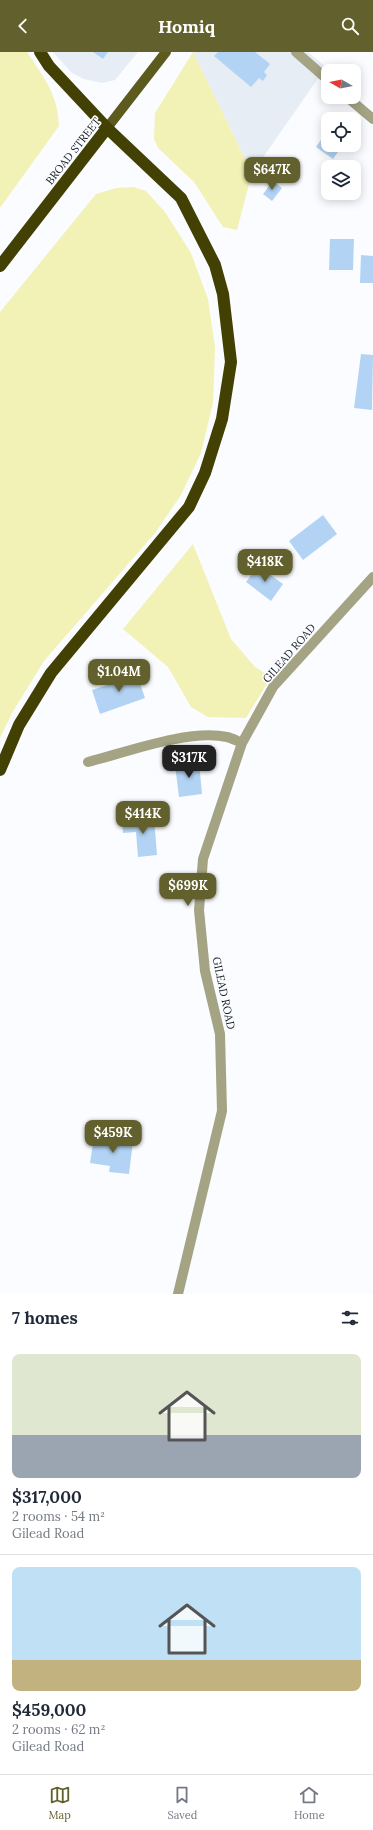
<!DOCTYPE html>
<html lang="en">
<head>
<meta charset="utf-8">
<style>
	:root { --surface:#fff; --page:#f6f6f7; --text:#1f2937; --muted:#747a83; --line:#e0e1e3; --accent:#62602c }
	body { margin:0; font-family:Lora,serif; background:var(--page); color:var(--text); height:100vh; display:flex; flex-direction:column; font-size:15px; white-space:nowrap }
	* { box-sizing:border-box; margin:0 }
	p { font-size:13px; color:var(--muted) }
	.icon { flex:none; width:22px; height:22px; fill:none; stroke:currentColor; stroke-width:2; stroke-linecap:round; stroke-linejoin:round }
	.map { position:relative; height:1242px; overflow:hidden }
	.panel { display:flex; flex-direction:column; background:var(--surface); flex:1 }
	.panel>* { flex:none }
	.needle { width:26px; rotate:279deg }
	.fabs { position:absolute; left:321px; top:12px; display:grid; gap:8px }
	.fabs a { display:grid; place-items:center; width:40px; height:40px; border-radius:8px; background:var(--surface); box-shadow:0 2px 10px #0003; font-size:20px }
	.price { position:absolute; translate:-50% -34px; padding:0 9px; border-radius:8px; background:var(--accent); color:#fff; font-size:13px; line-height:26px; filter:drop-shadow(0 1px 2px #0008) }
	.price::after { content:''; position:absolute; left:50%; top:24px; width:12px; height:9px; margin-left:-6px; background:inherit; clip-path:polygon(0 0,100% 0,50% 100%) }
	.price.current { background:#222; color:#fff }
	ul { padding:0; list-style:none }
	li { display:grid; align-content:center; gap:8px; height:212px; padding:0 12px }
	li+li { border-top:1px solid var(--line) }
	li span { display:grid; place-items:center; height:124px; border-radius:8px; color:#555 }
	li>.icon { margin-inline-start:auto }
	span .icon { width:72px; height:72px; fill:#fffc; stroke-width:1 }
	li b { font-size:17px }
	h2 { display:flex; justify-content:space-between; align-items:center; height:48px; padding:0 12px; font-size:17px }
	header { display:flex; justify-content:space-between; align-items:center; height:52px; padding:0 12px; background:var(--accent); color:#fff; font-size:18px; font-weight:800 }
	.tabs { display:flex; justify-content:space-around; align-items:center; height:56px; border-top:1px solid var(--line); background:var(--surface); font-size:11px; color:var(--muted) }
	.tabs a { display:grid; justify-items:center; gap:2px }
	.tabs .current { color:var(--accent) }
	.map>svg:first-child { display:block }
	.built { fill:#e6edf4 }
	.green { fill:#f3f2b6 }
	.building { fill:#b3d3f4 }
	.lines { fill:none; stroke-linecap:round; stroke-linejoin:round }
	.minor { stroke:#a4a384; stroke-width:10 }
	.major { stroke:#5d5a1e; stroke-width:10 }
	.highway { stroke:#434003; stroke-width:12 }
	.labels { text-anchor:middle; stroke-width:3.5; stroke-linejoin:round; paint-order:stroke }
	.street-label { font-size:11px; fill:#171c20; stroke:#fafcff }
</style>
</head>
<body>
<header><svg class="icon" aria-label="back" viewBox="0 0 24 24"><path d="M15 5l-7 7 7 7"/></svg>Homiq<svg class="icon" aria-label="search" viewBox="0 0 24 24"><circle cx="10" cy="10" r="6"/><path d="M15 15l6 6"/></svg></header>
<div class="map">
<svg width="373" height="1242" viewBox="0 0 373 1242">
	<rect width="100%" height="100%" fill="#fafcff"/>
	<path class="built" d="M53,0H138L115,28L102,31L84,27L72,21Z
		M193,0H308L326,15L252,121Z"/>
	<path class="green" d="M0,0H27C44,26 58,42 59,74L0,156Z
		M193,0L252,121L237,178L223,175L194,130L158,96L154,87L155,61Z
		M133,135L146,139L165,160L191,201L208,247L215,295L213,351L201,401L181,443L155,481L44,609L12,661L0,686V260L96,142L116,136Z
		M193,492L231,587L255,615L271,625L246,666L208,665L191,655L168,615L123,577Z"/>
	<path class="building" d="M93,0H108L103,7Z
		M218,0H255L270,12L264,20L267,23L263,29L259,26L251,35L214,4Z
		M328,78V93H343L333,107L316,95Z
		M273,129L282,136L272,149L263,142Z
		M330,187H354L353,218H329Z
		M361,203L373,204V231H360Z
		M361,302L373,303L372,358L354,356Z
		M323,463L337,482L303,508L289,489Z
		M258,514L283,532L271,549L246,530Z
		M136,620L145,646L100,662L92,638L117,630L116,627Z
		M199,710L202,742L179,745L175,713Z
		M154,766L157,803L138,805L136,780L123,781L122,769Z
		M94,1085L133,1089L129,1122L109,1120L110,1114L90,1111Z"/>
	<g class="lines">
		<path class="minor" d="M296,0L328,28
			M347,45L373,67
			M88,710C127,700 188,677 227,685C232,686 237,689 242,691
			M178,1242L222,1059L220,982L205,919L199,858L203,807L242,691L273,635L373,525"/>
		<path class="major" d="M107,76L166,0"/>
		<path class="highway" d="M0,214L107,76
			M0,718L19,673L51,621L189,455L205,421L222,367L231,310L223,242L215,213L181,146L107,76L49,14L40,0"/>
	</g>
	<g class="labels">
		<g class="street-label">
			<text transform="translate(73 99) rotate(-52)" y="4">BROAD STREET</text>
			<text transform="translate(289 601) rotate(-49)" y="4">GILEAD ROAD</text>
			<text transform="translate(224 941) rotate(78)" y="4">GILEAD ROAD</text>
		</g>
	</g>
</svg>
<div class="fabs">
<a><svg class="needle" viewBox="-14 -14 28 28"><path d="M0-13l5 13h-10z" fill="#e53935"/><path d="M0 13l5-13h-10z" fill="#747a83"/></svg></a>
<a><svg class="icon" aria-label="locate" viewBox="0 0 24 24"><circle cx="12" cy="12" r="6"/><path d="M12 2v4M12 18v4M2 12h4M18 12h4"/></svg></a>
<a><svg class="icon" aria-label="layers" viewBox="0 0 24 24"><path d="M12 4l9 5-9 5-9-5zM3 14l9 5 9-5"/></svg></a>
</div>
<b class="price" style="left:272px;top:139px">$647K</b>
<b class="price" style="left:265px;top:531px">$418K</b>
<b class="price" style="left:119px;top:641px">$1.04M</b>
<b class="price current" style="left:189px;top:727px">$317K</b>
<b class="price" style="left:143px;top:783px">$414K</b>
<b class="price" style="left:188px;top:855px">$699K</b>
<b class="price" style="left:113px;top:1102px">$459K</b>
</div>
<section class="panel">
<h2>7 homes<svg class="icon" aria-label="filters" viewBox="0 0 24 24"><path d="M4 7h16M4 17h16"/><circle cx="9" cy="7" r="2"/><circle cx="15" cy="17" r="2"/></svg></h2>
<ul>
<li><span style="background:linear-gradient(#dfe7d0 65%,#9aa5b1 0)"><svg class="icon" aria-label="home" viewBox="0 0 24 24"><path d="M3 11l9-7 9 7M6 9v11h12V9"/></svg></span><div><b>$317,000</b><p>2 rooms · 54 m²</p><p>Gilead Road</p></div></li>
<li><span style="background:linear-gradient(#bfe0f5 75%,#c2b280 0)"><svg class="icon" aria-label="home" viewBox="0 0 24 24"><path d="M3 11l9-7 9 7M6 9v11h12V9"/></svg></span><div><b>$459,000</b><p>2 rooms · 62 m²</p><p>Gilead Road</p></div></li>
</ul>
</section>
<nav class="tabs">
<a class="current"><svg class="icon" aria-label="map" viewBox="0 0 24 24"><path d="M3 6l6-2 6 2 6-2v14l-6 2-6-2-6 2zM9 4v14M15 6v14"/></svg>Map</a>
<a><svg class="icon" aria-label="saved" viewBox="0 0 24 24"><path d="M7 4h10v16l-5-4-5 4z"/></svg>Saved</a>
<a><svg class="icon" aria-label="home" viewBox="0 0 24 24"><path d="M3 11l9-7 9 7M6 9v11h12V9"/></svg>Home</a>
</nav>
</body>
</html>
